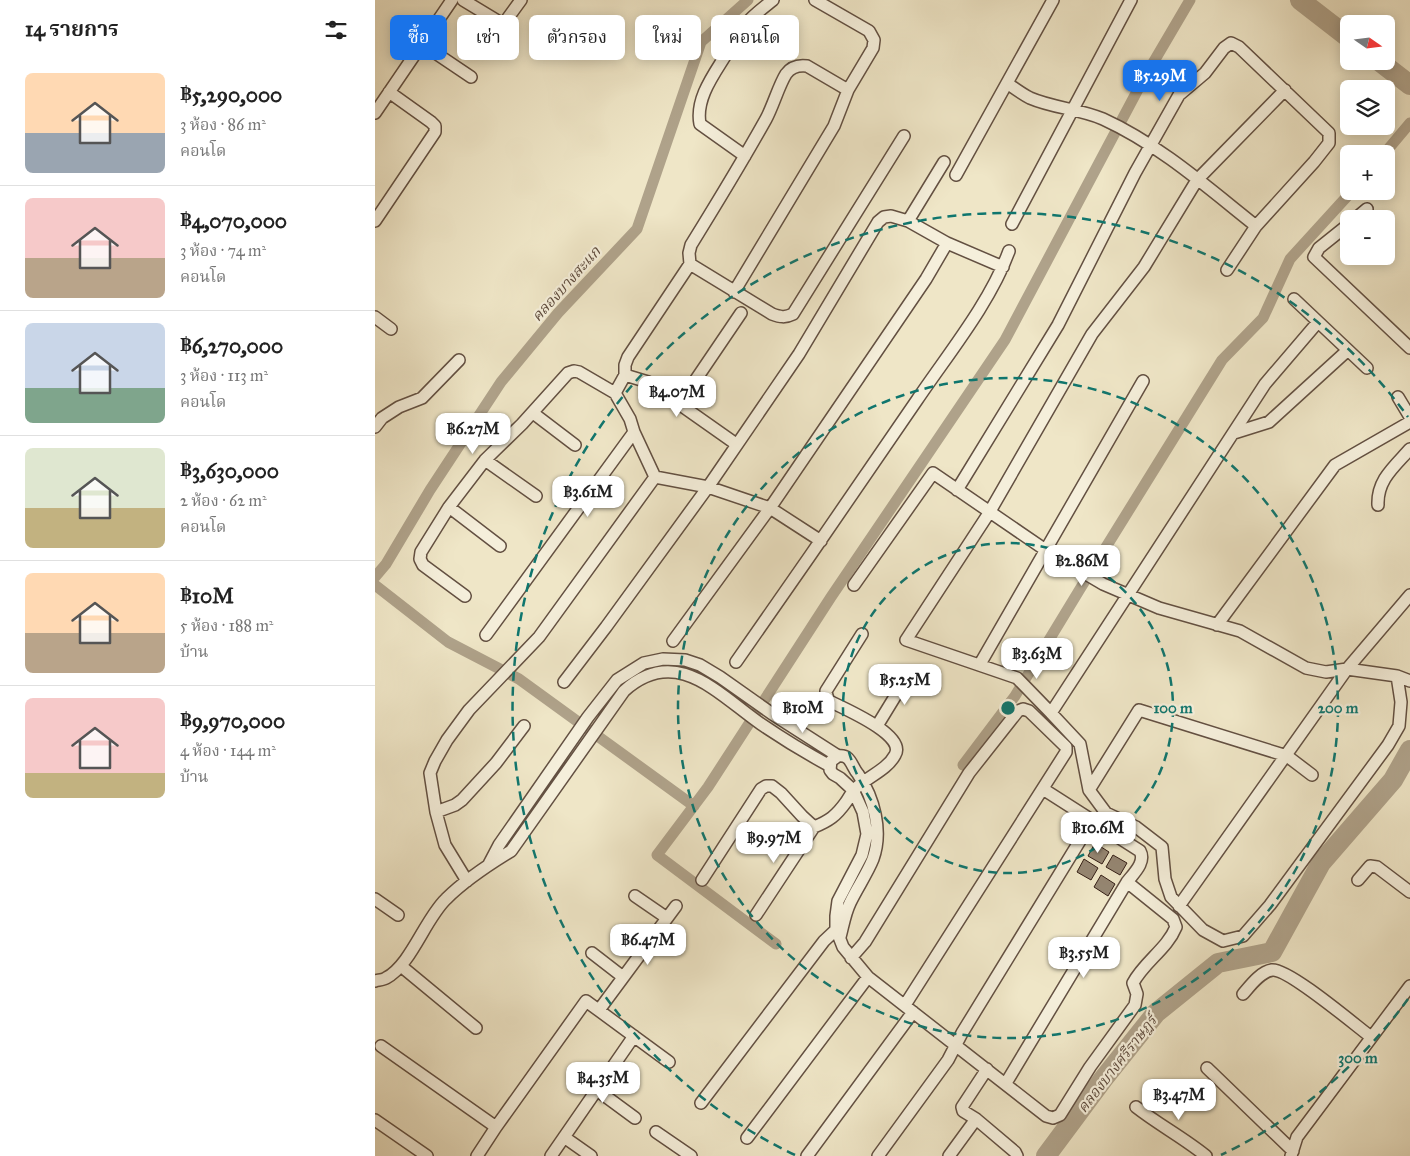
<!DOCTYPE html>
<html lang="th">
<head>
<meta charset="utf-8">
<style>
	:root { --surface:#fff; --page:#f6f6f6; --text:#222; --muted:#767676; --line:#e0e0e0; --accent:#1a73e8 }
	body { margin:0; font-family:"IM FELL Great Primer","Noto Serif Thai",serif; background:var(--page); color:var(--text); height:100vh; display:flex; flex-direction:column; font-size:19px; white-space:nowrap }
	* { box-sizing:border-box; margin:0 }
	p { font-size:16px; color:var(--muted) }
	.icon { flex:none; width:28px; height:28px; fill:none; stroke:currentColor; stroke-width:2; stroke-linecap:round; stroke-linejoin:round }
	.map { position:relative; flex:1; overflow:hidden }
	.drawer { display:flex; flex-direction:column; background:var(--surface); width:375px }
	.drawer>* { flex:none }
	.guide { position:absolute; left:15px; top:15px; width:475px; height:45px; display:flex; gap:10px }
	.needle { width:32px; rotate:104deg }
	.buttons { position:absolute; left:965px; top:15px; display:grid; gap:10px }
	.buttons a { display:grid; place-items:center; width:55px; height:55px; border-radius:8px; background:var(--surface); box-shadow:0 2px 12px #0003; font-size:25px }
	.price { position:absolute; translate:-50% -42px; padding:0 11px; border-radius:10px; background:#fff; color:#222; font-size:16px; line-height:32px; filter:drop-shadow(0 1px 2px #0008) }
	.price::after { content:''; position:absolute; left:50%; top:30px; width:15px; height:11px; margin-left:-8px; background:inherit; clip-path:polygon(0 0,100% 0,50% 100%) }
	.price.selected { background:var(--accent); color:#fff }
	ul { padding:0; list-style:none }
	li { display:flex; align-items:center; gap:15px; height:125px; padding:0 25px }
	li+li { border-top:1px solid var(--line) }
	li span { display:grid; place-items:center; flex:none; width:140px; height:100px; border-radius:8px; color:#555 }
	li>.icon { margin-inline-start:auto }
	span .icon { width:60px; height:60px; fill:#fffc; stroke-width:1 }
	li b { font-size:21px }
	h2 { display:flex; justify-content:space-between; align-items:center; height:60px; padding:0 25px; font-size:21px }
	.tag { padding:0 18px; border-radius:8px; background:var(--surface); box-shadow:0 2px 12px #0003; font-size:18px; line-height:45px }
	.tag.selected { background:var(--accent); color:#fff }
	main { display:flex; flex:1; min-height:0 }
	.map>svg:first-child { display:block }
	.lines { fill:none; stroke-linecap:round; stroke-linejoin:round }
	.canal { stroke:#afa28a; stroke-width:11 }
	.river { stroke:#afa28a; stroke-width:20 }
	.building { fill:#958672; stroke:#341e15 }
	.minor-casing { stroke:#635042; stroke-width:14 }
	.minor { stroke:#f5efdb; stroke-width:11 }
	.ring { fill:none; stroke:#0f766e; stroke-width:2.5; stroke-dasharray:9 6 }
	.labels { text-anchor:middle; stroke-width:4.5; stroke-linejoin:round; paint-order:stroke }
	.water-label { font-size:15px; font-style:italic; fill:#5f4c3e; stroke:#f5efdb }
	.centre { fill:#0f766e; stroke:#f5efdb; stroke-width:2.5 }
	.ring-label { font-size:15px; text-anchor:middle; font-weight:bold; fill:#0f766e; stroke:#f5efdb; stroke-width:4.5; stroke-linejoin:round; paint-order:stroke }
</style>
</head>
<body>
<main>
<section class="drawer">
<h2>14 รายการ<svg class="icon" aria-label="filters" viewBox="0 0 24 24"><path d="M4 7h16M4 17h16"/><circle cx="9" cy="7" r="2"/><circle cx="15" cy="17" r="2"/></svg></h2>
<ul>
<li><span style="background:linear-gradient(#ffd9b3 60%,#9aa5b1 0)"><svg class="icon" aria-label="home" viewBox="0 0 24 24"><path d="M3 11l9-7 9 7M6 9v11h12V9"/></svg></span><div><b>฿5,290,000</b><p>3 ห้อง · 86 m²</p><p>คอนโด</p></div></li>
<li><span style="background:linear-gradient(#f6c9c9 60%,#b9a48a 0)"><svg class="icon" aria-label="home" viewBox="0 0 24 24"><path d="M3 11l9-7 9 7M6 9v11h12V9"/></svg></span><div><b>฿4,070,000</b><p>3 ห้อง · 74 m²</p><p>คอนโด</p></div></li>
<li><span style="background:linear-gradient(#c9d6e8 65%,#7fa58c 0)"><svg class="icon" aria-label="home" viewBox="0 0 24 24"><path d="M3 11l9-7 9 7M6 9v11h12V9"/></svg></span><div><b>฿6,270,000</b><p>3 ห้อง · 113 m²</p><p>คอนโด</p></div></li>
<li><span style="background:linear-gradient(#dfe7d0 60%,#c2b280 0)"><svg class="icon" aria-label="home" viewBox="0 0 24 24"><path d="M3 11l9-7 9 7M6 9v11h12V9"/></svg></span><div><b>฿3,630,000</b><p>2 ห้อง · 62 m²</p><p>คอนโด</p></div></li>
<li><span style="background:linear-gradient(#ffd9b3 60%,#b9a48a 0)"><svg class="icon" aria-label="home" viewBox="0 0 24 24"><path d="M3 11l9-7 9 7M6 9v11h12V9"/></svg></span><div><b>฿10M</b><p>5 ห้อง · 188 m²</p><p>บ้าน</p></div></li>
<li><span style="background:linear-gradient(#f6c9c9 75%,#c2b280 0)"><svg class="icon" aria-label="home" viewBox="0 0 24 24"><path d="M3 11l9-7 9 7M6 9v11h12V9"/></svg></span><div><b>฿9,970,000</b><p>4 ห้อง · 144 m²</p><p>บ้าน</p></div></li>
</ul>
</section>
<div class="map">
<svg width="1035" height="1156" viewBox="0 0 1035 1156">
	<rect width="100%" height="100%" fill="#efe6c7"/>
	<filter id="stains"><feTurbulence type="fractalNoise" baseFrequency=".004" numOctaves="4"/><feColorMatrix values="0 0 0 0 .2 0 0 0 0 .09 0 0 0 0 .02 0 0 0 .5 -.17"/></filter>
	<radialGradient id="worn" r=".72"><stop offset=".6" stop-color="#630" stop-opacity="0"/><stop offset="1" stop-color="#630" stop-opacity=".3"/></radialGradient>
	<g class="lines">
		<path class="canal" d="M1009,154L1035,123
			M0,577L11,564L55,490L126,382L183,313L262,229L326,42L373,0
			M0,585L73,642L144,679L319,806
			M588,765L640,696L705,589L847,360L888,318L915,259L977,191
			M401,944L282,855L333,787L456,597L630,340L768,80L815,0"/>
		<path class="river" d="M925,0L974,38
			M1004,61L1035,85
			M671,1156L729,1078L781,1013L843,963L897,952L946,863L1018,780L1035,750"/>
	</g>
	<path class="building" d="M720,843L734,852L727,864L713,856Z
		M738,855L752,863L745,875L731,867Z
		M709,859L723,868L716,880L702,872Z
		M726,875L740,884L733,896L719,887Z"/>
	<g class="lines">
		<g class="minor-casing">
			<path id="minor" d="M88,0L126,23L130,22L146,0
				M47,44L96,77
				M632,83C639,88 647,94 655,98C678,108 705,109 728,119C785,145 833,188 881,226
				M0,113L77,0
				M370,156L325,124C320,98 340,73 352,53C358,44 363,34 369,26C377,16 388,8 398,0
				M581,175L678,0
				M980,219L992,209
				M0,221L60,132V126L56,122L14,92
				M533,221L569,162
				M637,224L756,0
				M974,224L944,248L939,257L1035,348
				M315,264L397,314C405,317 410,318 418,314L529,136
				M359,292L459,126L473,90L498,48L499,40L494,31L440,0
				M919,299L992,368
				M0,317L16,329
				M943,322L890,384L676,713L705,744L714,790L731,813L761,827L787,847L790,879L796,897L828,930L848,941L868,936L895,905L1013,745L1024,726L1026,702L1022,676
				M250,375V365L253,357L315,264L314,253L316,245C342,203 367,162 391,119C398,106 404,85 411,74C416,67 424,65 432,66L473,90
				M240,393L250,375L273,382L361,444
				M1023,397L1035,417
				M305,403L366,313
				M158,413L200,445
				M0,427L7,418L24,407L47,398L84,360
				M259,432L280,477L333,487L395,508L446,541
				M859,433L894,422L973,350
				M110,460L161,496
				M582,490L683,325L760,173L804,95L830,73L849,48L856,43L864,47L954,133V143L939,162L881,226L852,270
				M1003,505C1002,480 1019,467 1035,449
				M74,507L125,546
				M479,585L558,473L672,551L728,584L784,608L865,631L931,668L951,672L972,669L1022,676L1035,681
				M90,596L48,565L45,559L46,552L74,507L110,460L147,424L193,373L199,371L204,372L240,393L255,419L259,432L111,635
				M842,625L960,465L1035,422
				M298,641L395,508L551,279L572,243
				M361,662C422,575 482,488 542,400C573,354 615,303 634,251
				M605,664L768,381
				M189,682L231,627L333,487L424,354L503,222L509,217L516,216L533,221L572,243L628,267
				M676,713L642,678L531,640L614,513L717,334L769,267L822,180L910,90
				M502,726L535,672
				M463,756L456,761L455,770L458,774L465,778L478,790L488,812L492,834L487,855L463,901L461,916V929L468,947L493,977L671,1116L678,1118L685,1115L715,1067L760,1005L762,994L758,983C769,962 792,949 801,927L798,919L752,882
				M714,790L764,710L912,756L937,775
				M61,812L80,805L87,800L121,763L149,726
				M114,864L124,845L213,717L242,680L269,663L288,659L310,660L325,665L345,677L396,713L463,756C476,754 476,766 483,774C499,798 508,831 498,859C492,874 482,888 475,903C470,913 468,926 465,937
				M327,880L386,789L391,786H397L406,793L427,816L439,827C454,821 461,816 471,802C474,798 476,793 480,789C492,777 512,770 520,755C532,735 468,708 454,701L452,696L451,691L487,634
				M983,880L995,866L1002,867L1035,892
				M92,881L70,845L61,812L55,773L60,761L72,740L94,710L164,637L280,477
				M260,896L292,918
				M0,899L23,915
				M804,906L972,669L1035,595
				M381,915L439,827
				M217,953L248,977
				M476,958L490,942L594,773L643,711L648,709L654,711L691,747V752L530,1005
				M26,966L101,1028
				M0,981C3,980 8,980 11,978C36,965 50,919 71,899C90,880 113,865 136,851L249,691C301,644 343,694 386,724C408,739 431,753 455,766
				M868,994C875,986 885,972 897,970C913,968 980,1025 996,1037
				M224,1010L301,906
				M6,1046L121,1127
				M832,1068L918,1151
				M612,1069L587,1107L588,1111L601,1119L640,1152L642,1156
				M631,1083L752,882C759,873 771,862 765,851L668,789
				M222,1090L260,1118
				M326,1103L449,941L466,925
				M761,1107C784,1125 809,1138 831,1156
				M0,1120L52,1156
				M281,1132L316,1156
				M189,1137L216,1156
				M372,1138L493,977
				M102,1156L121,1127L211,1001L294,1062
				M176,1156L259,1036
				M432,1156L538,1012
				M503,1156L573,1060L587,1033L717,821
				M574,1156L601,1119
				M916,1156L922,1137L1035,986"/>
		</g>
		<use href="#minor" class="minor"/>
	</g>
	<g class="ring">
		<circle cx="633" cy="708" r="165"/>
		<circle cx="633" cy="708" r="330"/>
		<path d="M1033 999A495 495 0 0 1 846 1155M420 1155A495 495 0 1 1 1033 417"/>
	</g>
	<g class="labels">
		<g class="water-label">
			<text transform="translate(191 284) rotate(-48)" y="5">คลองบางสะแก</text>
			<text transform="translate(742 1064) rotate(-52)" y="5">คลองบางศรีราษฎร์</text>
		</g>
	</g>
	<circle cx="633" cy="708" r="8" class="centre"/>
	<g class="ring-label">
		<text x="798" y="713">100 m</text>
		<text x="963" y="713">200 m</text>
		<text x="983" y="1063">300 m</text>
	</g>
	<rect width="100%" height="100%" filter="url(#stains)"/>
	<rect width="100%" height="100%" fill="url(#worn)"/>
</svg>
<div class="buttons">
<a><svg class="needle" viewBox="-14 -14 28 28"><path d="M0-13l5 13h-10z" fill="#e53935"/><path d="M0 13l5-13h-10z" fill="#767676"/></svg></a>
<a><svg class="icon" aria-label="layers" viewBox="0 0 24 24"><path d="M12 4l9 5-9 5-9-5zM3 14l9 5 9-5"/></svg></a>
<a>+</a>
<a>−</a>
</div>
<b class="price selected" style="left:785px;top:102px">฿5.29M</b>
<b class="price" style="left:302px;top:418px">฿4.07M</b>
<b class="price" style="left:98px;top:455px">฿6.27M</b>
<b class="price" style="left:213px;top:518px">฿3.61M</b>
<b class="price" style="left:707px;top:587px">฿2.86M</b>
<b class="price" style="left:662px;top:680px">฿3.63M</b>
<b class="price" style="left:530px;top:706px">฿5.25M</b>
<b class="price" style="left:428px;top:734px">฿10M</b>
<b class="price" style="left:723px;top:854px">฿10.6M</b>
<b class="price" style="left:399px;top:864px">฿9.97M</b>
<b class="price" style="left:273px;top:966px">฿6.47M</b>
<b class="price" style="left:709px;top:979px">฿3.55M</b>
<b class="price" style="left:228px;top:1104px">฿4.35M</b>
<b class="price" style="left:804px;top:1121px">฿3.47M</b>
<div class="guide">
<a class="tag selected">ซื้อ</a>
<a class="tag">เช่า</a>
<a class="tag">ตัวกรอง</a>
<a class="tag">ใหม่</a>
<a class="tag">คอนโด</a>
</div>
</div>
</main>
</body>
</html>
